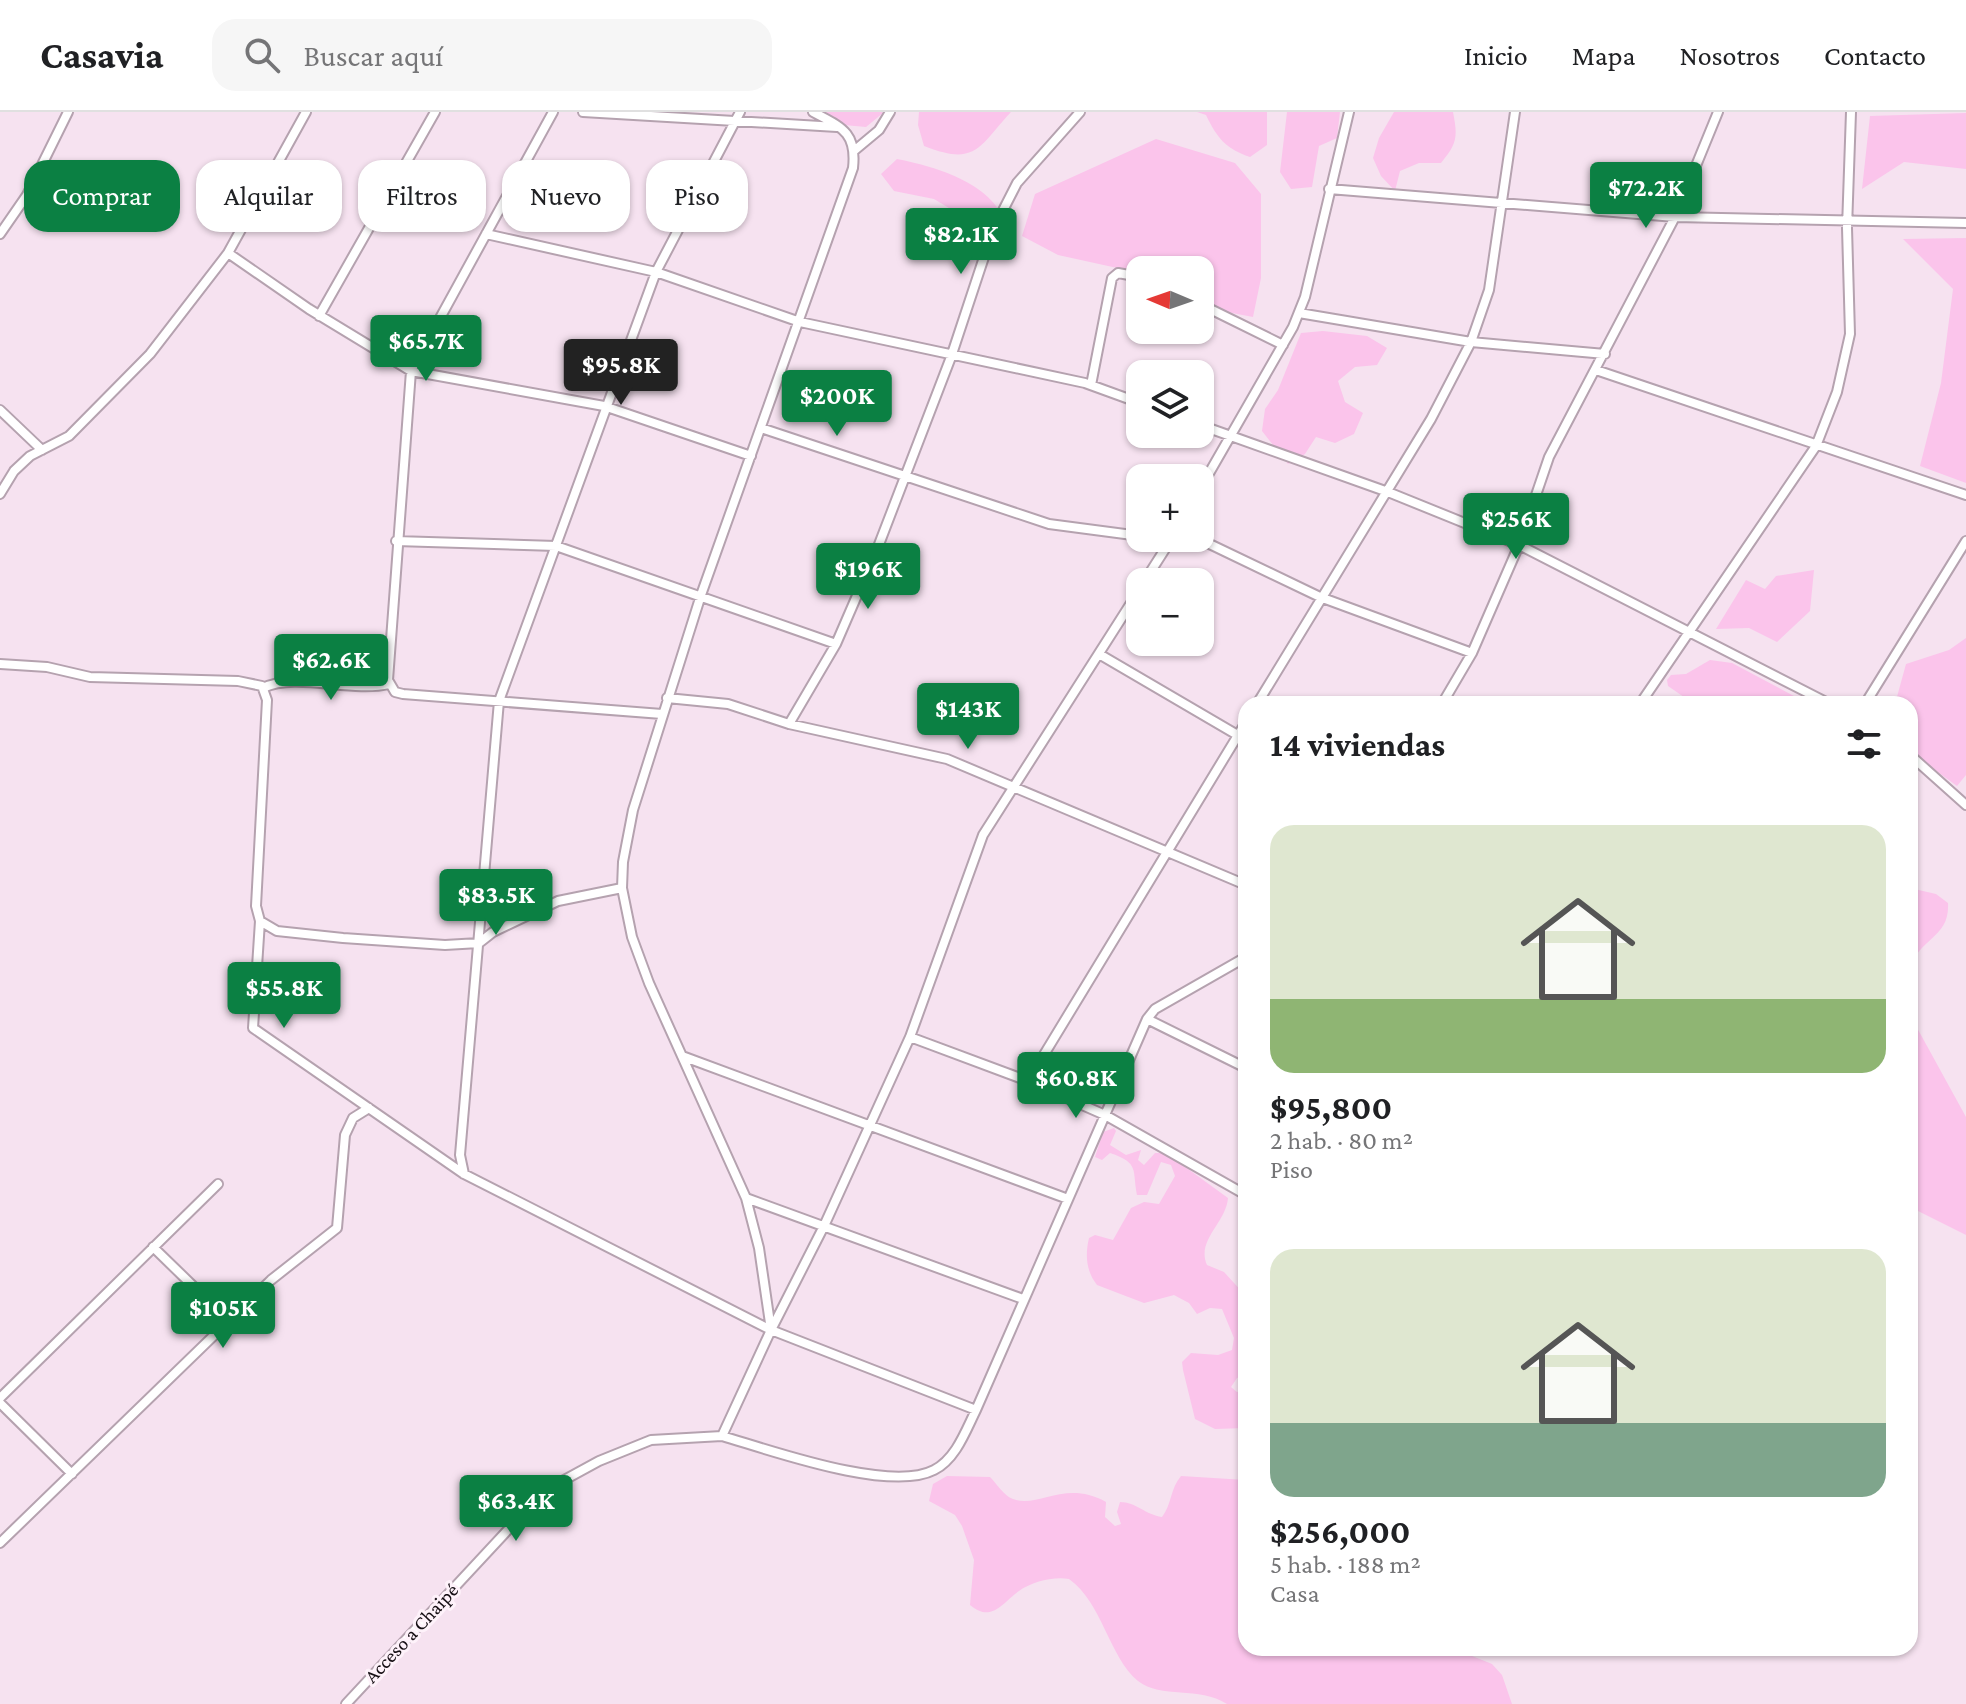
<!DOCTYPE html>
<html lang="es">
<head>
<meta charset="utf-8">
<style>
	:root { --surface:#fff; --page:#f6f6f6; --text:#202124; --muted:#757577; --line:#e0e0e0; --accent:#0b8043 }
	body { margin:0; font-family:"Crimson Pro",serif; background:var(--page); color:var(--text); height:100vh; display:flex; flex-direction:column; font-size:30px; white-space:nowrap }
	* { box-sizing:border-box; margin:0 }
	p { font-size:26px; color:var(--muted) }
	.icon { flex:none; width:44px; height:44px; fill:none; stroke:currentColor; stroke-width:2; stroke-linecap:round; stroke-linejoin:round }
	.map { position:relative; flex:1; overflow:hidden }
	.details { position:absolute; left:1238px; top:584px; width:680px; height:960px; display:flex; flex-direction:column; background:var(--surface); border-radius:24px; box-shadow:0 2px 6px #0004 }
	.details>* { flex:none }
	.banner { position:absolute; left:24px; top:48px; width:760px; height:72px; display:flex; gap:16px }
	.needle { width:52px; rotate:272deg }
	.controls { position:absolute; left:1126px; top:144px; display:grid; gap:16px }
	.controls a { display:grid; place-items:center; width:88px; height:88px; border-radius:16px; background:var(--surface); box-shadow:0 2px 6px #0004; font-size:40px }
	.price { position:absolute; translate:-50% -68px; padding:0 18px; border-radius:8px; background:var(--accent); color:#fff; font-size:26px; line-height:52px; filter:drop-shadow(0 2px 4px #0008) }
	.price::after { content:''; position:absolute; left:50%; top:48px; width:24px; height:18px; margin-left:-12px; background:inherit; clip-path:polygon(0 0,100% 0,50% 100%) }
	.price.selected { background:#222; color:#fff }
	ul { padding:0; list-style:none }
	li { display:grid; align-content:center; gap:16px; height:424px; padding:0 32px }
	li span { display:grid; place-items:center; height:248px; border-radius:24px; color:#555 }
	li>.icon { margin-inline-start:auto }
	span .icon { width:144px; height:144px; fill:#fffc; stroke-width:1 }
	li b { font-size:34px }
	h2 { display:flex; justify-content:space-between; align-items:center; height:96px; padding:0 32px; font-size:34px }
	.pill { padding:0 28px; border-radius:24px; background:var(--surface); box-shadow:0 2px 6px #0004; font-size:28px; line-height:72px }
	.pill.selected { background:var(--accent); color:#fff }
	header { display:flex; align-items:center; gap:48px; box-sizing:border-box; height:112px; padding:0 40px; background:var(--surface); border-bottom:2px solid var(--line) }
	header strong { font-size:38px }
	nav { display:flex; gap:44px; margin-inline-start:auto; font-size:28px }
	.search { width:560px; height:72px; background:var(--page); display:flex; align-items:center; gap:20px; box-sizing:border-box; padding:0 28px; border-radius:24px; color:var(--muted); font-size:30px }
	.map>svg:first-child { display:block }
	.green { fill:#fbc4eb }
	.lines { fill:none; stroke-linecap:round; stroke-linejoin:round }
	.street-casing { stroke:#b5a2af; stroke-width:12 }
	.street { stroke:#fff; stroke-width:8 }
	.labels { text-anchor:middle; stroke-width:6; stroke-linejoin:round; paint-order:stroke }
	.street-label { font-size:20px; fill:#160f14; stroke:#fef2fa }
</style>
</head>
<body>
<header>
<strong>Casavia</strong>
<div class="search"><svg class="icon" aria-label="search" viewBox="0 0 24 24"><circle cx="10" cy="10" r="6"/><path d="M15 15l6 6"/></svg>Buscar aquí</div>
<nav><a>Inicio</a><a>Mapa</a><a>Nosotros</a><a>Contacto</a></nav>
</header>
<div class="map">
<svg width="1966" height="1592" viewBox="0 0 1966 1592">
	<rect width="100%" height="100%" fill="#f6e2f0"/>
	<path class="green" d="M826,0H882L883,1L866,15L844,13Z
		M919,0H1011C979,34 977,55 924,34L918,13Z
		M1197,0H1267V33L1250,45C1226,37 1217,26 1206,3Z
		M1287,0H1340L1337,26L1319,34L1312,75L1291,77L1280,60Z
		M1394,0H1453C1458,25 1457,32 1441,51H1419L1400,59L1395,79L1381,64L1373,46L1379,26Z
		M1966,1V57L1904,50L1862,77L1870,4Z
		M1156,27L1235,51L1261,82V166L1253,205L1211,197L1200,191V158H1140V161L1058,143L1022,124L1035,82Z
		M897,47C937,55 997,72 1007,117L969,108L934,87L894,79L881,62Z
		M1966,126V371L1920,354L1941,271L1953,177L1903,127Z
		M1323,219L1367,224L1387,236L1377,253L1355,255L1338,269L1345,290L1363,301L1354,322L1335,331L1316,325L1305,342L1288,352L1262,319L1265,297L1278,278L1301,221Z
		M1814,458L1810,499L1777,530L1749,516L1716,517L1746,468L1765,477L1776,464Z
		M1966,526V663L1957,674L1910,640V592H1895L1906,552L1949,538Z
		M1710,548L1732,551L1809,592H1694L1668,574L1667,568L1671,563L1686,562Z
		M1910,776L1936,782L1948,791C1950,826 1920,825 1910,856Z
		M1910,903L1966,1005V1123L1910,1095Z
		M1114,1016L1116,1019L1110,1033L1126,1043L1141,1038L1138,1048L1144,1053L1155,1041H1166L1228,1086C1226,1111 1196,1128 1207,1153L1224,1160L1245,1183L1246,1263L1237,1266L1231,1275L1237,1280L1246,1278V1316L1215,1317L1195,1307L1183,1258L1182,1250L1191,1241L1218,1243L1232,1238L1234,1226L1222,1197L1210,1196L1197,1202L1189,1191L1174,1183L1144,1191L1097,1173C1086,1159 1085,1143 1089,1126L1095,1123L1113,1128L1131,1096L1144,1090L1159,1092L1175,1064L1171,1053L1161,1050L1147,1083H1137C1132,1058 1140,1051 1110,1041L1102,1048L1095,1045L1103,1020Z
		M947,1364L990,1365C997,1372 1004,1384 1013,1387C1038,1397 1065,1367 1106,1390L1105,1405L1115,1414L1121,1412L1117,1400L1120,1390C1136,1390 1146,1403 1162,1405C1172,1392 1170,1377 1181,1364L1246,1368V1536H1452L1492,1552L1502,1563L1512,1592H1227C1199,1574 1161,1587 1138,1569C1109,1545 1102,1490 1069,1467C1054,1464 1031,1470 1019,1479C1004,1489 992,1512 970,1493L974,1448L962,1414L955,1403L929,1389L933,1372Z"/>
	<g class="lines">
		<g class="street-casing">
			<path id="street" d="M553,0L411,259L388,568L395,580L403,582L662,602
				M583,0L837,15
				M855,38L879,18L890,0
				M1329,77L1675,105L1966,111
				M0,122L27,83L68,0
				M486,122L656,160L800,210L1085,271L1140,291
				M228,141L309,197L411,259L604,294L751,344
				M1200,192L1283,233
				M1299,201L1471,230L1605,242
				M319,204L435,0
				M1596,258L1966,383
				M1091,273L1112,166L1118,161L1140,165
				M0,298L42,338
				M1200,313L1388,380L1519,433L1830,592
				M761,316L1049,412L1140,424
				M1200,377L1293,215L1305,185L1349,0
				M0,382L14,359L30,344L69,324L150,242L228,141L306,0
				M1197,426L1320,485L1472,541
				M396,429L556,434L836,532
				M1144,470L1172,426
				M1099,542L1246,628
				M0,552L47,555L90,565L238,569L262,574L267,588L256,794L260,809L253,916L464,1062L771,1218L976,1298
				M263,576C296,560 351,581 389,572
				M667,586L728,592L789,612L947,647L1246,773
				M1257,592L1431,307L1471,230L1489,178L1515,0
				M1442,592L1472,541L1519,433L1549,345L1675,105L1718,0
				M1640,592L1816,334L1837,280L1850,222L1847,116L1851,0
				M1865,592L1966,429
				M789,612L836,532L878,435L951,245L993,118L1017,71L1080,0
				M1910,643L1966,693
				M260,809L277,819L343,826L445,833L479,831L493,820L558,789L622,776
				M1147,907L1246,956
				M910,925L1028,969L1105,1003L1246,1083
				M682,944L1068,1087
				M1028,969L1246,610
				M464,1062L460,1043L499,589L656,160L740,0
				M746,1086L1023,1187
				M153,1135L229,1209
				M771,1218L824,1114L910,925L983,723L1140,477
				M0,1286L218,1072
				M0,1291L72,1362
				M722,1324L771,1218L759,1136L746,1086L649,871L632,825L622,776L623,750L633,698L701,483L853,56C857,20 841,15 813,0
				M0,1431L271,1168L337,1116L345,1023L353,1006L369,996
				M346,1592L544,1379L599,1349L651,1328L722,1324C770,1338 890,1381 934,1358C956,1347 966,1318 976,1298L1147,907L1155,897L1246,845"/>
		</g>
		<use href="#street" class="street"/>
	</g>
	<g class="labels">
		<g class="street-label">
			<text transform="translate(411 1521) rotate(-47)" y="7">Acceso a Chaipé</text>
		</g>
	</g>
</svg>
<div class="controls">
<a><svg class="needle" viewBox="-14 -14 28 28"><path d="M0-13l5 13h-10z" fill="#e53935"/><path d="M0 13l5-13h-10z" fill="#757577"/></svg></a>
<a><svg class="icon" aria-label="layers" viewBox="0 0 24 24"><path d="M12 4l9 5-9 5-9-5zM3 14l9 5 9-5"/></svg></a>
<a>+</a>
<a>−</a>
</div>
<b class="price" style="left:1646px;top:118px">$72.2K</b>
<b class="price" style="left:961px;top:164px">$82.1K</b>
<b class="price" style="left:426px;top:271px">$65.7K</b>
<b class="price selected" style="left:621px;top:295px">$95.8K</b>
<b class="price" style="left:837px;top:326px">$200K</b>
<b class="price" style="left:1516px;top:449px">$256K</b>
<b class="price" style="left:868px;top:499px">$196K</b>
<b class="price" style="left:331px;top:590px">$62.6K</b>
<b class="price" style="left:968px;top:639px">$143K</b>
<b class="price" style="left:496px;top:825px">$83.5K</b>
<b class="price" style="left:284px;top:918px">$55.8K</b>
<b class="price" style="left:1076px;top:1008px">$60.8K</b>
<b class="price" style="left:223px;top:1238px">$105K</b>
<b class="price" style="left:516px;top:1431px">$63.4K</b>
<div class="banner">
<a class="pill selected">Comprar</a>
<a class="pill">Alquilar</a>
<a class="pill">Filtros</a>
<a class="pill">Nuevo</a>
<a class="pill">Piso</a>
</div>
<section class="details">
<h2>14 viviendas<svg class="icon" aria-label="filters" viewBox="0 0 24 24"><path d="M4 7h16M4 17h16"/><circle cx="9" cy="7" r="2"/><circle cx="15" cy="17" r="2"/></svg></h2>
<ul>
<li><span style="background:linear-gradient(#dfe7d0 70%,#8fb573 0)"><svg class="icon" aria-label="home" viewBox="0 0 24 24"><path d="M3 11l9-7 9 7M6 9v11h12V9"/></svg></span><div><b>$95,800</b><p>2 hab. · 80 m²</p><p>Piso</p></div></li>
<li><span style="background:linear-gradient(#dfe7d0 70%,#7fa58c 0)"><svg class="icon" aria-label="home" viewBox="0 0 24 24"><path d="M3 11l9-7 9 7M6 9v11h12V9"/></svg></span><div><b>$256,000</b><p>5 hab. · 188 m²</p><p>Casa</p></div></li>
</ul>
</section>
</div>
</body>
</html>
